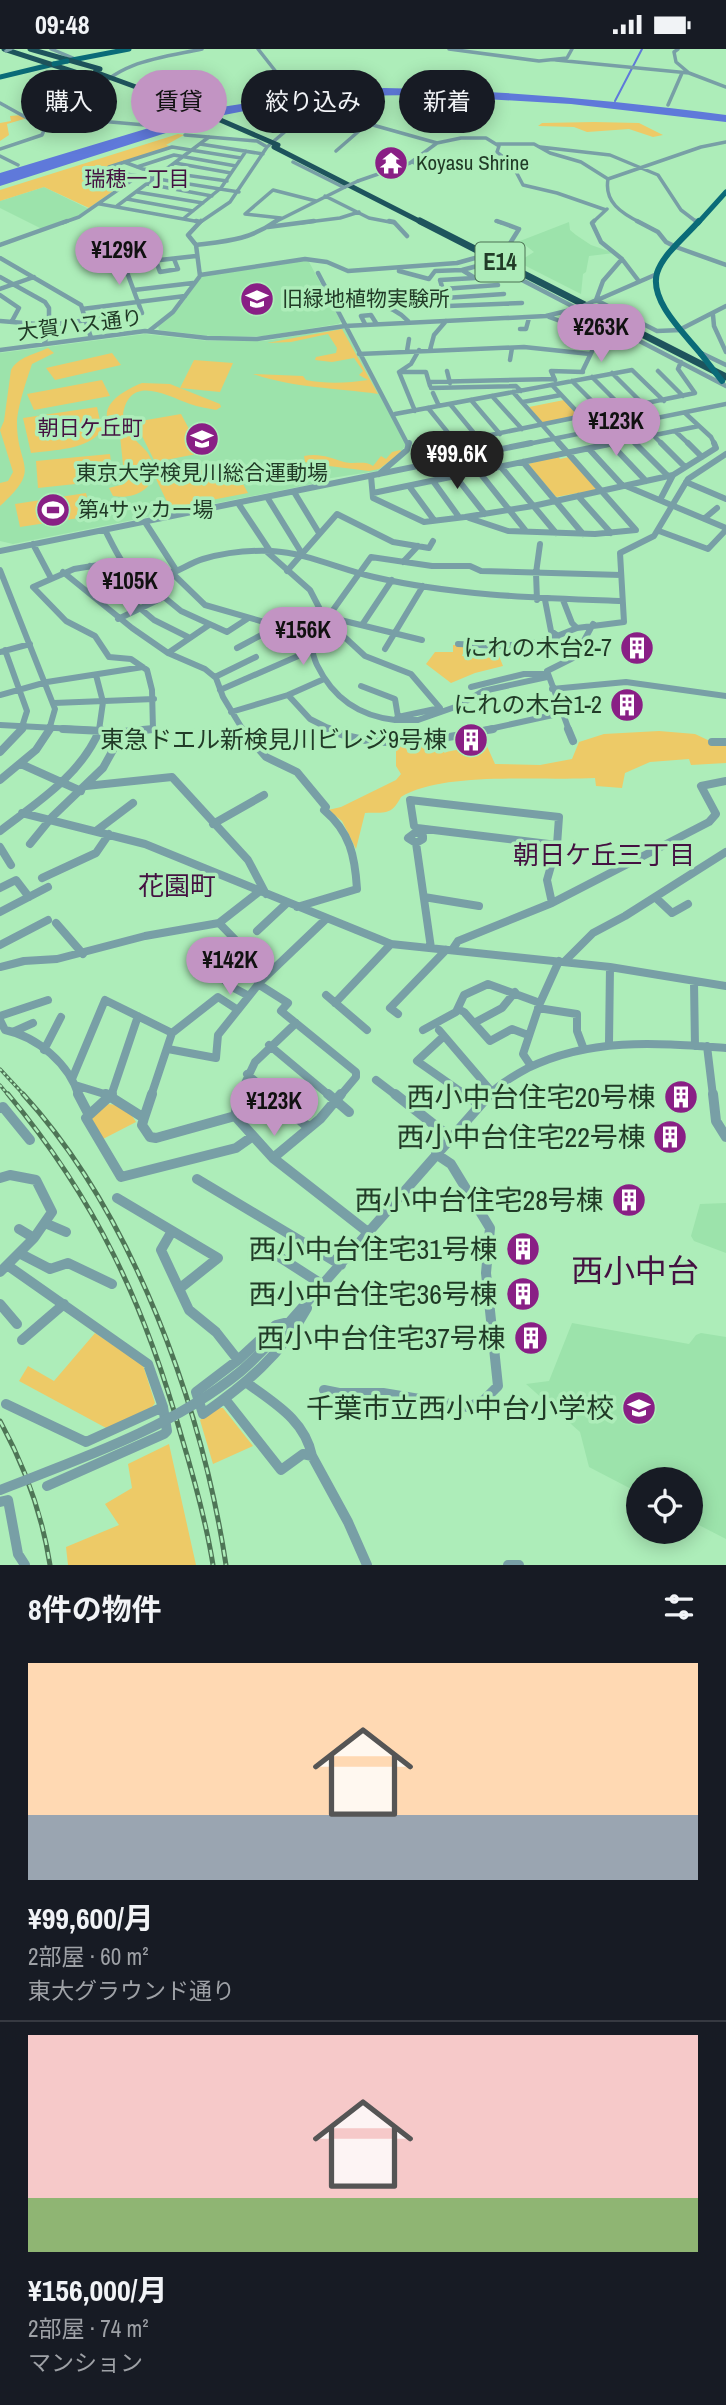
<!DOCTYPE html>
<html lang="ja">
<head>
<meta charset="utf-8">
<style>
	:root { --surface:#171b24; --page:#20242c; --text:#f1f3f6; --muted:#9ea1a6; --line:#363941; --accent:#c294c3 }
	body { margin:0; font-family:"Archivo Narrow","Noto Sans JP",sans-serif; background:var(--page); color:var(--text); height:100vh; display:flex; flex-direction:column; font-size:26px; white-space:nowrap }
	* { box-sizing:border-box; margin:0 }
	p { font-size:23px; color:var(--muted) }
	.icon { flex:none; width:38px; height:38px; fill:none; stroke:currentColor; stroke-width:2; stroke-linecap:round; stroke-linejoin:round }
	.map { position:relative; height:1516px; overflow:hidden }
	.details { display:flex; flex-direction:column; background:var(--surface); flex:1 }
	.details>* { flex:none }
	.hud { position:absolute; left:21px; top:21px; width:684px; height:63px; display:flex; gap:14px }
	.tools { position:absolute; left:626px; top:1418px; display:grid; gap:14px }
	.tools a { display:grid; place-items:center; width:77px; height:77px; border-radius:50%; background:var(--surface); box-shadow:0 4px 18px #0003; font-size:35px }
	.price { position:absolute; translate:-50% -60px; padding:0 16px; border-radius:24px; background:var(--accent); color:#111; font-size:23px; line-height:46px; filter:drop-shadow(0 2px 4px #0008) }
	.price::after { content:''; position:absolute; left:50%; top:42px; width:21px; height:16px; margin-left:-10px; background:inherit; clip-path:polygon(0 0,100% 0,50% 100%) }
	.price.selected { background:#222; color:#fff }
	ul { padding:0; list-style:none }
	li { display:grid; align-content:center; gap:14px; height:371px; padding:0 28px }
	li+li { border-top:2px solid var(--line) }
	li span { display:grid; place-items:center; height:217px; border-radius:0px; color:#555 }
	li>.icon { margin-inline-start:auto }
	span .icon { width:126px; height:126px; fill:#fffc; stroke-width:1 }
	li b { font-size:30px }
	h2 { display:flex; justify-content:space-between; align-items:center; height:84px; padding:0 28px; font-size:30px }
	.pill { padding:0 24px; border-radius:32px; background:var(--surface); box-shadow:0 4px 18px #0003; font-size:24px; line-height:63px }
	.pill.selected { background:var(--accent); color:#111 }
	.status { display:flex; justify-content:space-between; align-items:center; height:49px; padding:0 35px; background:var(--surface); direction:ltr }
	.status svg { height:19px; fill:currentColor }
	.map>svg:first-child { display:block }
	.built { fill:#9ce3ab }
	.green { fill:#edca67 }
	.water { fill:#5f79da }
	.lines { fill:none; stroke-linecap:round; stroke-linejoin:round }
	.stream { stroke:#5f79da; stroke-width:2 }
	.minor-far4 { stroke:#789fa6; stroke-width:3.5 }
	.minor-far3 { stroke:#789fa6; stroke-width:4.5 }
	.minor-far2 { stroke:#789fa6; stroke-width:6 }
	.minor-far1 { stroke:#789fa6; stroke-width:8 }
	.minor { stroke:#789fa6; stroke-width:10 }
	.major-far1 { stroke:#0a6b78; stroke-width:5 }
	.major { stroke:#0a6b78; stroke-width:6 }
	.highway-far1 { stroke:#1e545d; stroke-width:5 }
	.highway { stroke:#1e545d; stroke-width:7 }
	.rail-far1-casing { stroke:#4e7556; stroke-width:3.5 }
	.rail-casing { stroke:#4e7556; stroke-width:5 }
	.rail-far1 { stroke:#adedb9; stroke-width:2; stroke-dasharray:2.5; stroke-linecap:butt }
	.rail { stroke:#adedb9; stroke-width:2.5; stroke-dasharray:7; stroke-linecap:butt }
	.minor-bridge-far2 { stroke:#789fa6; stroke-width:3.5 }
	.minor-bridge-far1 { stroke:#789fa6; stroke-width:4.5 }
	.minor-bridge { stroke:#789fa6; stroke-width:10 }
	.major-bridge-far1 { stroke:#0a6b78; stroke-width:5 }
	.major-bridge { stroke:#0a6b78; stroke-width:6 }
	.highway-bridge { stroke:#1e545d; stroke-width:5 }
	.labels { text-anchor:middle; stroke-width:7; stroke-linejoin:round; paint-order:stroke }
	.far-poi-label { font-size:21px; fill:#213b27; stroke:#adedb9; text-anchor:start }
	.far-neighbourhood-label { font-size:21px; fill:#441141; stroke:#adedb9 }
	.far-street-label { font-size:21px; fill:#213b27; stroke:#adedb9 }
	.shield { fill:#adedb9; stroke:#4b7053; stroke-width:2 }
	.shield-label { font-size:23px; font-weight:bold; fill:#213b27 }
	.poi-label { font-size:24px; fill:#213b27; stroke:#adedb9; text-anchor:end }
	.neighbourhood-label { font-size:26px; fill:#441141; stroke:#adedb9 }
	.near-poi-label { font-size:28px; fill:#213b27; stroke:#adedb9; text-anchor:end }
	.near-neighbourhood-label { font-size:32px; fill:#441141; stroke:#adedb9 }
</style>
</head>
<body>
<div class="status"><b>09:48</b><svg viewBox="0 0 49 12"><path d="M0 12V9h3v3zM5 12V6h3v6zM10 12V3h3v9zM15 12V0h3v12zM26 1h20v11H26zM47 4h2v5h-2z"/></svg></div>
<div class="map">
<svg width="726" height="1516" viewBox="0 0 726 1516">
	<rect width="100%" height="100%" fill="#adedb9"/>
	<path class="built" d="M44,138L89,160L78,167L42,180L0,159V152Z
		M569,173L570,181L576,186L591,196L614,204L589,207L586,223L583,225L581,245L518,213L534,203L520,192Z
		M308,211L341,273L338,275L264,287H211L159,281L158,277L179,259L202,227Z
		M340,279L345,280L406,395L401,403L377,422L312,432V435L13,495L0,492V304L145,285L209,292H265Z
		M726,1154V1204L694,1192L691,1187L700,1155Z
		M572,1274L689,1295L696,1286L701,1284L726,1288V1490L691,1472V1430H639V1444L589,1418L580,1383L526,1335L549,1332Z"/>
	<path class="green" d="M85,28L92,31L75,38L76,43L71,44L81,52C75,66 62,61 50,65L51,69H48L24,70L7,75L9,86L0,92V74L11,72L10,67L34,65L39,61L31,59L34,57L67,52L64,46L68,39H60V36Z
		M594,73L639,74L663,86L653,88L629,80L587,83L574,78L538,77L542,74Z
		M178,85L184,86L166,96L170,97L108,118L114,123L133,128L89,159L44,138L0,152V141Z
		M342,280L378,345C336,339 293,339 253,325L303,327L306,331C326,335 348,334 368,331L359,326L363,322L354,309L332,313L315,311L316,308L336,304L337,299L328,285L291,293L267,294Z
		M48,299L54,304L32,315C27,330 17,359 17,374C17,419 43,418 0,457V434L8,432L13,423L0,381L4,372L11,321C18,308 35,305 48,299Z
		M112,304L121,316L55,331L46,319Z
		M194,311L233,314L220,343L180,339Z
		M102,331L110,347L34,361L27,345Z
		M142,334L170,335L220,355L221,358L216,361C208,359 198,358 190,355C166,346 130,325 123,365C127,373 130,383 135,390C139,396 146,400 149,406C165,433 139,452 113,447L109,439L124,435L129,429L124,425L120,387C90,363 117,344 142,334Z
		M564,351L579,366L543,374L529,358Z
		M97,358L102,381C89,401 53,401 31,404L23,369Z
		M181,365L202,404L155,413L135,373Z
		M400,401L402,403L379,420L369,422L313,415L305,413L304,407C320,404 330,409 344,413C355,416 364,411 373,417L381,407L386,410L392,403Z
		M110,405L113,431L38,439L36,412Z
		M558,407L560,410L569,408L597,439L595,441L556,448L528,415Z
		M232,415L248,444L170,459L156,430Z
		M86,444L92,467L20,478L15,455Z
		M453,596H466L462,607H499L503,617L475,624L451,634L426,615L435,603H453Z
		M659,682L695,685L712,693H726V714L691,716L689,710L650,713L625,724L622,739L596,737L595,729C544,732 443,722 401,748C391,767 385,763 365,764L356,800L342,772L328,761L341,758L396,731L401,725L396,717V697L440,692L446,703L486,695L495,715L540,716L572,710L579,693L604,685Z
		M107,1055C123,1056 128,1059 136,1073L103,1090L91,1068Z
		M95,1284L143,1316L155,1354L150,1361L108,1380L19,1332L28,1317L54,1332Z
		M219,1359H223L253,1397L213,1415L200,1371Z
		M169,1395L196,1516H68L66,1498L119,1476L105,1455L132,1439L128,1415Z"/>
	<path class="water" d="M384,39C498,41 613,51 726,66V73L571,55L417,46L343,47L286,54L219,67L0,137V124L215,59L301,46Z"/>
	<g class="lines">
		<path class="stream" d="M615,52L642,0"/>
		<path class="minor-far4" d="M51,0L73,9
			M449,0L539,12L567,9L572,0
			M678,0L674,3L676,13L689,24
			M556,11L689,24L726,38
			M0,54L45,79
			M668,56L682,24
			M310,63L355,71L437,94
			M88,71L145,76
			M185,86L257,92L267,98
			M200,95L263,105
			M496,95H534L550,104L581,113L608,130
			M540,98L610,106L658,126L681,161L698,174
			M0,100L42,86L45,79L88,71L100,53L93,47C115,12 165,8 202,0
			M336,102L367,75
			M0,107L18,116
			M124,113L143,120L227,132
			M293,113L343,138
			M412,113L430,121
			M175,114L231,124
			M137,118L174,106L236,117
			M358,132L410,114L437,94L461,89H486L499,97L497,103L512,115L523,136L557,144L606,161
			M147,135L212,147
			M137,143L203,154
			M239,143L126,125L109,118L172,98L241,109
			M325,147L369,169L395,174
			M127,150L193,162
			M100,155L200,173
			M117,157L209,88
			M281,169L245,165L273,141L316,152
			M183,170L221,139L246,102
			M496,172L502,174
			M62,174L79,168L138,127
			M199,174L230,153L267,98L315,57L306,44L284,33L258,0
			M273,174L345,138
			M300,174L340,169L359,163
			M592,174L607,160
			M641,174C621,164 604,153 608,130L701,98L726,93"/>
		<path class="minor-far3" d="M196,172L200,173
			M389,172L394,173L407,187
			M594,172L592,174L601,193L622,210L603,232L596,251L657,282L681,281
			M637,172L658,183L666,193L676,198L726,216
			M696,172L698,174
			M268,178L314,172
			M0,196L67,172
			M196,196C228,192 249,191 276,172
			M493,203L509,196L519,180L497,172
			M0,209L81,256L91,289
			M622,210L638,231
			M156,212L160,223L178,220L174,210
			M497,218L726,337
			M400,219L399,222L429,230L435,222L462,221L485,215
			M462,221L475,229L440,231L448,257L522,254
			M318,224L408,396
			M200,226L305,210L327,213L348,222L457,214L482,207
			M0,228L45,253L49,259V276
			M0,240L34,228
			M443,240L498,236
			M134,241L193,234
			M0,246L19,259L12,272
			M328,246L357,243
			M445,249L504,245
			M331,251L354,249
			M595,252L657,225
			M335,258C362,255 388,250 408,272
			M82,260L185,247
			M713,266L714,277L726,303
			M549,268L591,283L612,284
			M0,272L49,276L142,264L124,215L196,207
			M365,275L361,267L371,266L376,274
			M520,280H526L529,269
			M681,280L726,257
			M149,282L173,263L200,227L196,196L188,186L201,172
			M597,294L618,298L636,291
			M44,295L51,276
			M0,301L145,282L207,289L257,290L345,277L546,267L579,259
			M430,301L434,286L446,272
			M407,302L409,290
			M699,303L726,316
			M359,305L524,298L590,305
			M510,311L512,299
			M447,322L450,334
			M658,322L683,347
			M400,323H426L430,337
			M582,323L595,296L611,284
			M612,324L644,356
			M592,328L637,373
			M555,331L551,322L583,323
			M572,332L604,364
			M429,333L554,330
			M552,336L582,368
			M431,339L516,337L521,342
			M513,343L560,396
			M433,344L439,357
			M492,347L522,380
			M471,351L500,385
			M523,353L561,346
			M450,355L478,389
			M428,359L458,396
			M415,362L399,323L411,315L419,301
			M685,364L711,388L715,396
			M395,365L632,321L664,352
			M640,373L663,396
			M675,382L690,396
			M632,391L637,396
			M456,393L695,344L678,320L681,313
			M523,396L726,355
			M606,396L699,377"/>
		<path class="minor-far2" d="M456,394L526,482
			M635,394L668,427
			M661,394L685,418
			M688,394L702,408
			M611,395L646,432
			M589,400L623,437
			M523,413L583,485
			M501,418L556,484
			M379,425L407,401L409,394
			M371,427L373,449L424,473L465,468L533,457L673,426L716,399L714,394
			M456,428L485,465
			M433,432L459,468
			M686,433L726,450
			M409,437L434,471
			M626,437L726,479
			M294,443L319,484
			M373,444L614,394
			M578,447L611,484
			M267,448L301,503
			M660,451L673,426
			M238,454L270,502
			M469,469L508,482L595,485L636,481L559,394
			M705,469L717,459
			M145,473L176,521
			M105,481C113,496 125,526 143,530C162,534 186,515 203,510C224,504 250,501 272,502C307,504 339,520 374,528C456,547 539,549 622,552
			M659,482L708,500L726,481
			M33,495L51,529
			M0,502L531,394
			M123,512L74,520L33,538L66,572L95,587L109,608L131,610L147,621L152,641L153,681H148
			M403,513L418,497
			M90,517L154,571L190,589
			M0,521L55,660L49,681
			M287,522L337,465L393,493L429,499L433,492
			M63,523L132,579L168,604L205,620L216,629L223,648L243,681
			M171,523L205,556L285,579L308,590C312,598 313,608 317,616C333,649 359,667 395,671L398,668L440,659L411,625L365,607L325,570L310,541L266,502
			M142,530L181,562L227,583L247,570
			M537,551L536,524L540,495
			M545,551L551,582L558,587
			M563,551L572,574L577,579
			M324,567L422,591
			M328,568L371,508L432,517H470L481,522L621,526
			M118,570L162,549
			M362,576L392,531
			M458,595L501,597L542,593L577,579L624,573L620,504L654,487L688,430L726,405
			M276,598L296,584
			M237,599L269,582L273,576
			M385,600L423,537
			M5,601L27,662L21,681
			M0,603L30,595
			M168,604L209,576
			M96,626L103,653L99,681
			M215,628L256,608
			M361,637L395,650L398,668
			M471,638L524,625H546
			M552,640L626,633L726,647
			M220,641L312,601
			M0,646L47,633L143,618
			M288,646L324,630
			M54,654L154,650
			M231,663L288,646L310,670L332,681
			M395,671H418L458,657L483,642L547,628
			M0,676L93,681
			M485,681L562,664
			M569,681L547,622L575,608L593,575"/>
		<path class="minor-far1" d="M63,680L123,683L153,680
			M242,680L266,708L297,723L326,758L324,761C350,783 355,807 357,840L297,858
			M329,680C378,704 442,690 493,680
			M568,680L573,692
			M712,693H726
			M0,703L22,680
			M21,715L81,742
			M0,731L36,701L50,680
			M86,737L172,728L248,811L266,845
			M410,751L559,768L557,796L417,779L414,777Z
			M22,764L145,795L391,895L610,918L726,937
			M213,775L264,746
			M0,782C39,752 81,726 100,680
			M96,782L133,754
			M416,783L423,787V790L416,794L408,789Z
			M416,794L431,899
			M30,795L52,768L103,719L123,683
			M557,796L547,831L552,854L709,773L716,765L701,737L726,732
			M0,798L11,816
			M42,829L96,804L109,785
			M0,839L16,831L29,848
			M424,848L479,857
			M655,848L672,864L688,855
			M0,863L48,838
			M56,874L83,905
			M257,882L287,854
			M237,892L208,916L232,938L249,947
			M0,896L48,871
			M452,901L458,892L552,854
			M564,913L593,884L625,867L726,803
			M0,918L24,912L57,910L145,887L219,874L260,842
			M261,932L326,870
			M694,933L695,997
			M258,935L288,954L281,962L356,1023V1028L340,1047
			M326,946L367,981
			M335,954L391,895
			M538,959L577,965V982L583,998
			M458,960L464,963L490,992L512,980L528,986
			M398,965L390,959L446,901
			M0,967L48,951
			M0,971L5,981C38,988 69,1015 79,1047
			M474,974L502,959L515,943
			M423,981L456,963L464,946L488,935L540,954
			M439,981L492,1043
			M15,982L33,974
			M444,987L417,1012L467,1047
			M609,994L610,918
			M269,996L330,1047
			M707,997L713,1047
			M168,1000L216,1009L218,986L261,932L257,913L219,874
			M44,1001L61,968
			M531,1017L523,1005L540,954L559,912
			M247,1025L273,1047
			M72,1030L105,951L172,984
			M376,1031L397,1047
			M75,1036L111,1047
			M111,1047L138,967
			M151,1047L172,984L218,948L238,961
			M239,1047L255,1013L296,974
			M488,1047C498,1036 515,1026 528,1019C591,988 658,994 726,999"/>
		<path class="minor" d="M78,1045L89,1066L86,1069L121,1128L236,1099L253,1087
			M106,1045L144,1069L142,1076L150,1088L156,1089L235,1067
			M240,1045L235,1067L273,1109L369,1184
			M271,1045L309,1079
			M328,1045L349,1063
			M395,1045L451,1089
			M465,1045L480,1056
			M713,1045L716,1072L726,1088
			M0,1059L3,1058L30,1091
			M89,1066L112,1045
			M144,1069L152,1045
			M273,1109L320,1070L341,1045
			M0,1129L10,1126L36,1131L52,1163L34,1189L0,1223
			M197,1130L341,1216
			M117,1149L218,1209L179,1240
			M45,1174L66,1183
			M19,1180L34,1189
			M172,1182L161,1201L189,1261L216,1283L238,1311
			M267,1200L323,1236
			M19,1204L50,1220L68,1214L112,1235
			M0,1255L17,1275
			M292,1272L276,1276L238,1311L196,1343L203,1365C245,1336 282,1305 307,1259
			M286,1277L490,1045
			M22,1291L64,1255
			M247,1334C274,1354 305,1371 312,1407
			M324,1341L339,1344H383L468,1358L484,1351L498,1337L486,1224L490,1179L451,1115L436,1105
			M225,1350L281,1421L303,1405L312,1407L348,1473L367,1516
			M6,1355L86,1393L163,1358L148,1315L7,1216
			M47,1437L164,1385L167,1382L163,1358
			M0,1453L8,1451L18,1505L25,1516
			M508,1516H519"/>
		<path class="major-far1" d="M67,12L129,0
			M0,28L54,15
			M698,174L726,143"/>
		<path class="major" d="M699,172C686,187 663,205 657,224C649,252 685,285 701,305"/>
		<path class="highway-far1" d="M4,0L87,27
			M30,0L100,20
			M274,98L423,174"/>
		<path class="highway" d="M420,172L726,328"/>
		<g class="rail-far1-casing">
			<path id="rail-far1" d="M0,1020L25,1047
				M0,1036L9,1047"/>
		</g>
		<g class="rail-casing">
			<path id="rail" d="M8,1045C96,1151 144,1254 181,1386C194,1429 206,1472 213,1516
				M23,1045C133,1165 202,1358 226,1516
				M0,1372C25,1418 42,1464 50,1516"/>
		</g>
		<use href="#rail-far1" class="rail-far1"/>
		<use href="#rail" class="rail"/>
		<path class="minor-bridge-far2" d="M6,2L11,0
			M345,138L358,132"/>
		<path class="minor-bridge-far1" d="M579,259L594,252"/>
		<path class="minor-bridge" d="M0,1441C82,1409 171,1379 240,1323C257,1309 271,1292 286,1277"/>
		<path class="major-bridge-far1" d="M54,15L67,12"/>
		<path class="major-bridge" d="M701,305L722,332"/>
		<path class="highway-bridge" d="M95,23L188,57L278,96"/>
	</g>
	<defs>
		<g id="temple-disc" transform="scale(1.75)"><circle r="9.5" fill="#891f85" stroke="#adedb9"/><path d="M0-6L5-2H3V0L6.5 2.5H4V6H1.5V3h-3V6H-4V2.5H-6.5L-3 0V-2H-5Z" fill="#fff"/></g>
		<g id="university-disc" transform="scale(1.75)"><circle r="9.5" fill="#891f85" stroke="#adedb9"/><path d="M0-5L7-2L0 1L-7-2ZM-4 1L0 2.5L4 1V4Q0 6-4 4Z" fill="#fff"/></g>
		<g id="stadium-disc" transform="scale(1.75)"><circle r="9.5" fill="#891f85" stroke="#adedb9"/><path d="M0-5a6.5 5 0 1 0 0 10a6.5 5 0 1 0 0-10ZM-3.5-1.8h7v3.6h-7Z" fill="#fff"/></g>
		<g id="building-disc" transform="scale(1.75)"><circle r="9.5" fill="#891f85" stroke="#adedb9"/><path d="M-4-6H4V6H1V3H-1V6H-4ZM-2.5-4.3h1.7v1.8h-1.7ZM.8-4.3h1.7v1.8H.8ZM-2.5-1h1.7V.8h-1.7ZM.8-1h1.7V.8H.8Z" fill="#fff"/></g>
		<g id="school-disc" transform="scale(1.75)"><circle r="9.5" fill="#891f85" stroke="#adedb9"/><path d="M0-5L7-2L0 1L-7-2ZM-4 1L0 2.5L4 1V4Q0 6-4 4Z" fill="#fff"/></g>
	</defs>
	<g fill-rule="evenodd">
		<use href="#temple-disc" x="391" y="114"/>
		<use href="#university-disc" x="257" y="250"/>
		<use href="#university-disc" x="202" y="390"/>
		<use href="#stadium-disc" x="53" y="461"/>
		<use href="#building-disc" x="637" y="599"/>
		<use href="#building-disc" x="627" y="656"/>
		<use href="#building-disc" x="471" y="691"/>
		<use href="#building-disc" x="681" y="1048"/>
		<use href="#building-disc" x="670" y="1088"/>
		<use href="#building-disc" x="629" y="1151"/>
		<use href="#building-disc" x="523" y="1200"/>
		<use href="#building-disc" x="523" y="1245"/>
		<use href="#building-disc" x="531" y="1289"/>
		<use href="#school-disc" x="639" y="1359"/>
	</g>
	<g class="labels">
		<g class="far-poi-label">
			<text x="416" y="121">Koyasu Shrine</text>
			<text x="282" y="257">旧緑地植物実験所</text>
			<text x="202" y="431" text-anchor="middle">東京大学検見川総合運動場</text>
			<text x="78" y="468">第4サッカー場</text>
		</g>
		<g class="far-neighbourhood-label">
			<text x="137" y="137">瑞穂一丁目</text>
			<text x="90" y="386">朝日ケ丘町</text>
		</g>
		<g class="far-street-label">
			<text transform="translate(80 276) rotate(-7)" y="7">大賀ハス通り</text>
		</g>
		<rect class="shield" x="475.5" y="193.5" width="49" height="39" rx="5"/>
		<g class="shield-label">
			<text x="500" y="221">E14</text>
		</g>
		<g class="poi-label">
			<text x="612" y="607">にれの木台2-7</text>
			<text x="602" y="664">にれの木台1-2</text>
			<text x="447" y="699">東急ドエル新検見川ビレジ9号棟</text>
		</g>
		<g class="neighbourhood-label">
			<text x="604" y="815">朝日ケ丘三丁目</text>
			<text x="177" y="846">花園町</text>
		</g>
		<g class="near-poi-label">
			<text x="656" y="1058">西小中台住宅20号棟</text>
			<text x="646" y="1098">西小中台住宅22号棟</text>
			<text x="604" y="1161">西小中台住宅28号棟</text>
			<text x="498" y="1210">西小中台住宅31号棟</text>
			<text x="498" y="1255">西小中台住宅36号棟</text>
			<text x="506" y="1299">西小中台住宅37号棟</text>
			<text x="614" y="1369">千葉市立西小中台小学校</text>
		</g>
		<g class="near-neighbourhood-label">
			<text x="635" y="1233">西小中台</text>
		</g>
	</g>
</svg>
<div class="tools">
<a><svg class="icon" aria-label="locate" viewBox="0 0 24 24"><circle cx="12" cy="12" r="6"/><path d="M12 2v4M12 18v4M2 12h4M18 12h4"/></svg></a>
</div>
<b class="price" style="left:119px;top:238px">¥129K</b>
<b class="price" style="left:601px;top:315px">¥263K</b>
<b class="price" style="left:616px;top:409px">¥123K</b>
<b class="price selected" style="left:457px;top:442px">¥99.6K</b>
<b class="price" style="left:130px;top:569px">¥105K</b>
<b class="price" style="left:303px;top:618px">¥156K</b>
<b class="price" style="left:230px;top:948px">¥142K</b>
<b class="price" style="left:274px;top:1089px">¥123K</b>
<div class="hud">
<a class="pill">購入</a>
<a class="pill selected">賃貸</a>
<a class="pill">絞り込み</a>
<a class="pill">新着</a>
</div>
</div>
<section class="details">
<h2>8件の物件<svg class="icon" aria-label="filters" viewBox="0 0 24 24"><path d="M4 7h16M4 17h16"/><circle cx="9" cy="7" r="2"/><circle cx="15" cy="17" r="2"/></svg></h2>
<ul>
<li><span style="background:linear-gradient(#ffd9b3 70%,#9aa5b1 0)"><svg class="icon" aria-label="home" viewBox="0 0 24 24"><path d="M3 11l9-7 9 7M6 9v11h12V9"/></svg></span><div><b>¥99,600/月</b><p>2部屋 · 60 m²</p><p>東大グラウンド通り</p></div></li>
<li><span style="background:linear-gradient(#f6c9c9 75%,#8fb573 0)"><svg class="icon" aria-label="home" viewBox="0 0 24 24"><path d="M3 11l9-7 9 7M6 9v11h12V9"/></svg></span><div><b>¥156,000/月</b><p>2部屋 · 74 m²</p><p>マンション</p></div></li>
</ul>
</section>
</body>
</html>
